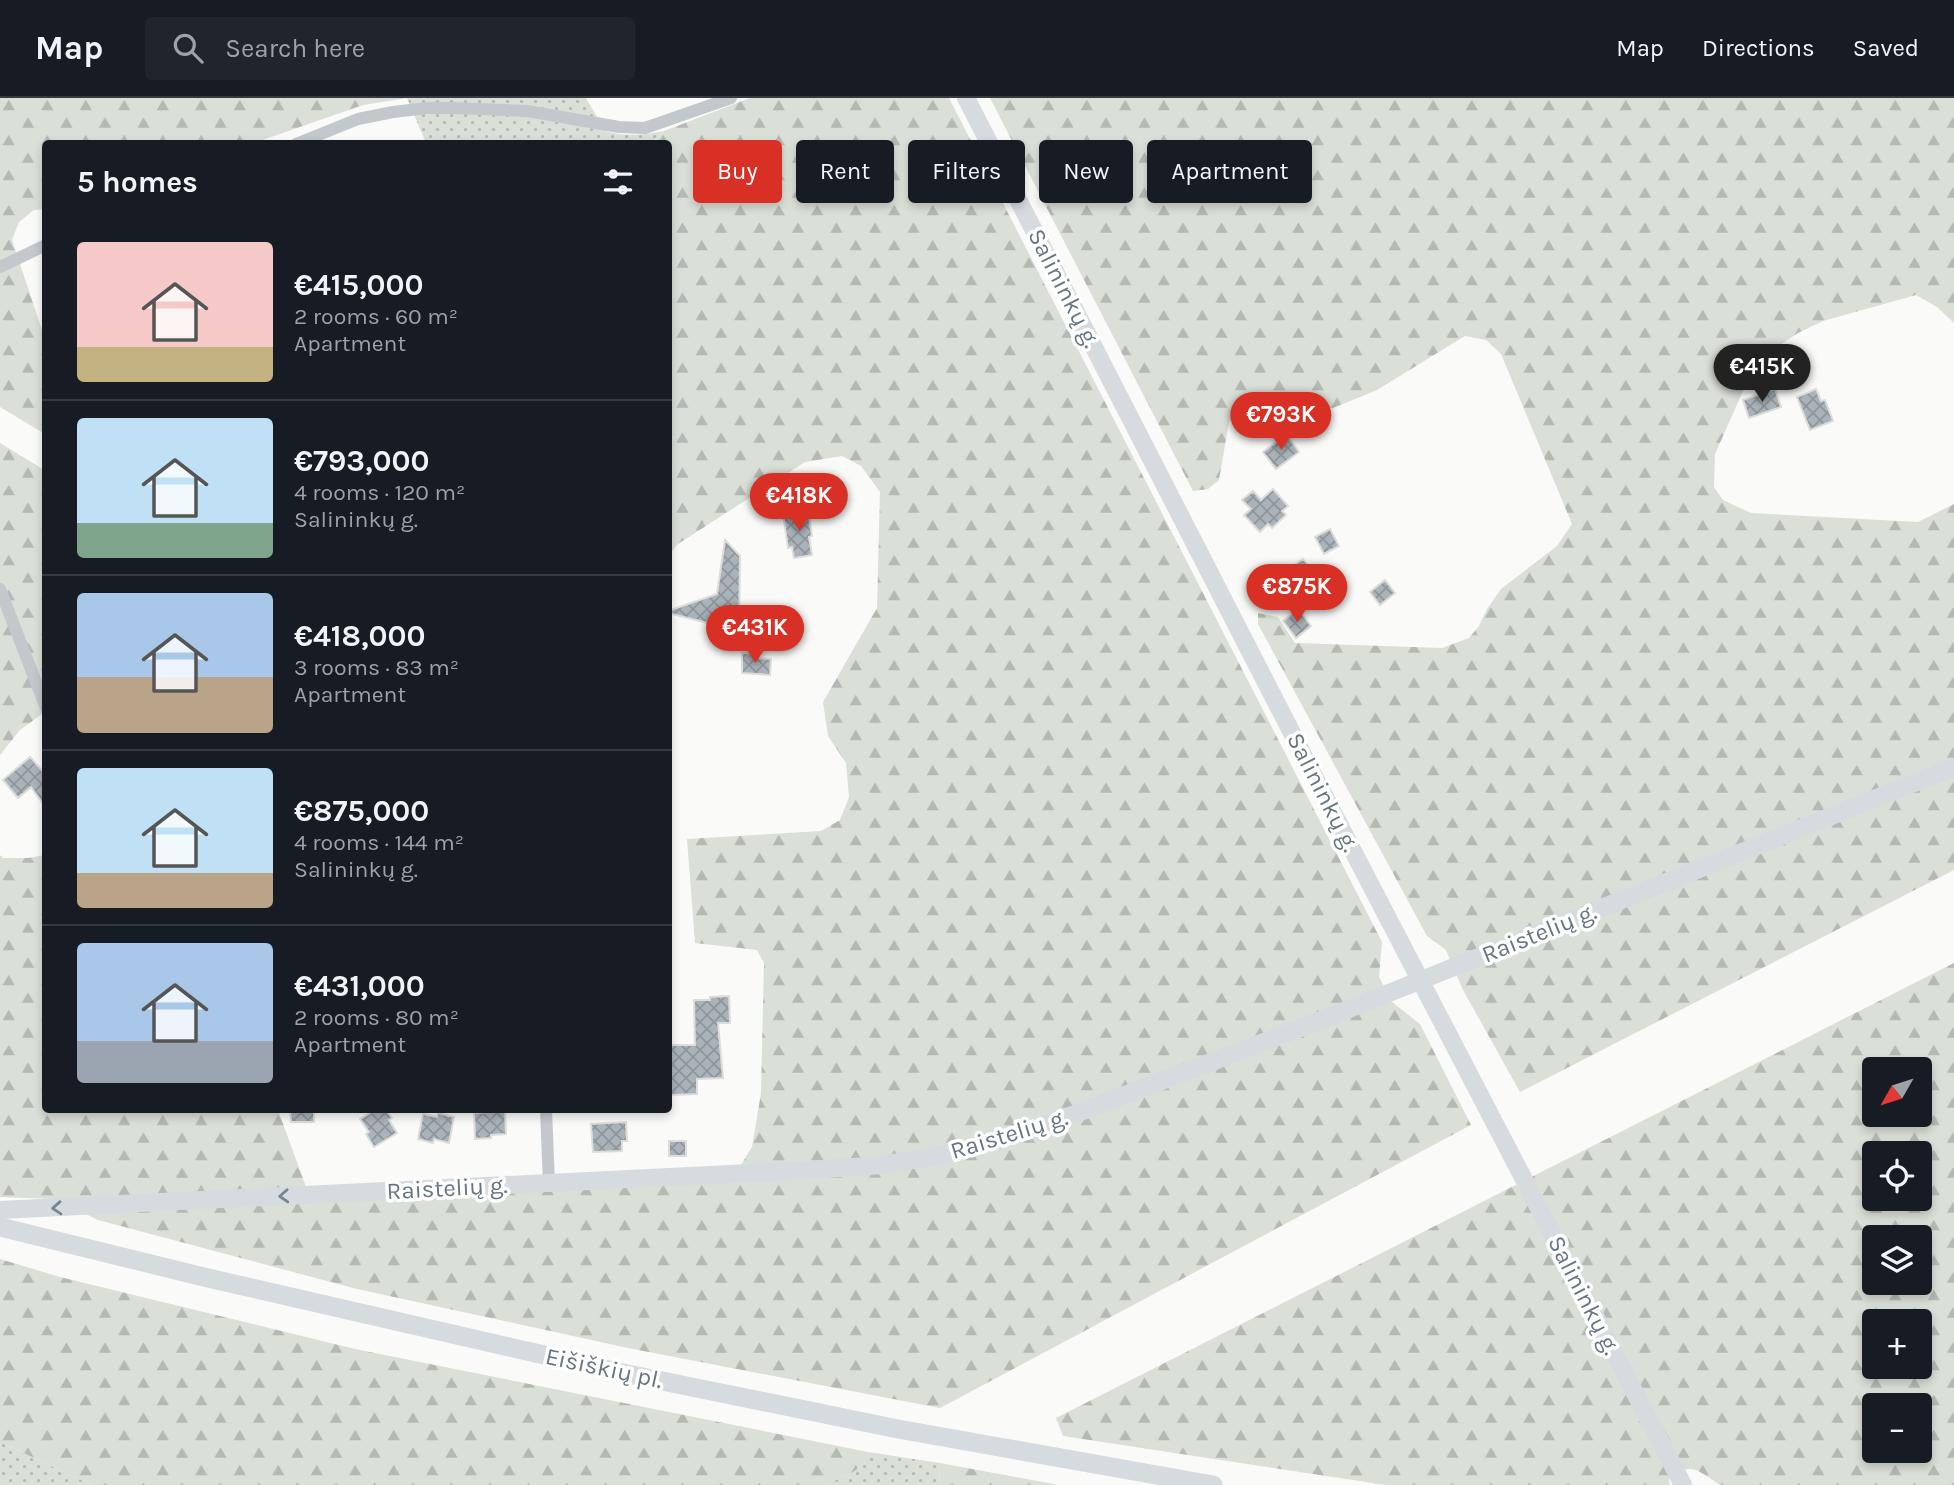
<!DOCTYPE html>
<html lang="en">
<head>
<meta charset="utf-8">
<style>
	:root { --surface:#171b24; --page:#20242c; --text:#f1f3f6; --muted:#9ea1a6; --line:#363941; --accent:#d93025 }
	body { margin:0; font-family:Karla,sans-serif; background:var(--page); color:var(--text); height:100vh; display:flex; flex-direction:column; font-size:26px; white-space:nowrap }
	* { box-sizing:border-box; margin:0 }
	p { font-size:23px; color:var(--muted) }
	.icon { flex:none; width:38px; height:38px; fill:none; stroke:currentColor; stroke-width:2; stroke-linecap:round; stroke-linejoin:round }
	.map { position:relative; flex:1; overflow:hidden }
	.details { position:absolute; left:42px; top:42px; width:630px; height:973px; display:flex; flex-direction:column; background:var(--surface); border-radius:7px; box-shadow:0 4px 10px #0003 }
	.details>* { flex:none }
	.hud { position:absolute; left:693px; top:42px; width:665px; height:63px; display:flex; gap:14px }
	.needle { width:46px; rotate:231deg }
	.controls { position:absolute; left:1862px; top:959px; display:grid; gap:14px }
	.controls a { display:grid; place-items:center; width:70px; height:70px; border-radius:7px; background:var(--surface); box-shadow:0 4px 10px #0003; font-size:35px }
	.price { position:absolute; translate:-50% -60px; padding:0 16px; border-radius:24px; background:var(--accent); color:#fff; font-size:23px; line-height:46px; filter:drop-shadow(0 2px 4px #0008) }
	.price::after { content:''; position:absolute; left:50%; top:42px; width:21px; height:16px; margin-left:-10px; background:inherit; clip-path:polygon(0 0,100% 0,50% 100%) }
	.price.on { background:#222; color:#fff }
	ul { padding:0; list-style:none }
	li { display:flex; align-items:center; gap:21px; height:175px; padding:0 35px }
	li+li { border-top:2px solid var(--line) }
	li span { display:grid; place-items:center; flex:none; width:196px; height:140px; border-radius:7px; color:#555 }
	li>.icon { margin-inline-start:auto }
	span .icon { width:84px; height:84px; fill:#fffc; stroke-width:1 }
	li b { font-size:30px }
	h2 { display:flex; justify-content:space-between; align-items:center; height:84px; padding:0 35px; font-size:30px }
	.pill { padding:0 24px; border-radius:7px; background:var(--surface); box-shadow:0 4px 10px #0003; font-size:24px; line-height:63px }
	.pill.on { background:var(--accent); color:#fff }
	header { display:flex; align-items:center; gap:42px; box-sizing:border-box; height:98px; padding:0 35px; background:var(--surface); border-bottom:2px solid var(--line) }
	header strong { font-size:33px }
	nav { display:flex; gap:38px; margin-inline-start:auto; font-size:24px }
	.search { width:490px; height:63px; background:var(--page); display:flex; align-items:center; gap:18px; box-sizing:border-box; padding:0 24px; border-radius:7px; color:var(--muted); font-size:26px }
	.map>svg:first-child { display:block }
	.grass { fill:url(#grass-dots) }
	.forest { fill:url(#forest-firs); fill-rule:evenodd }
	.building { fill:url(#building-cross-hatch); stroke:#dcdcda; stroke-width:2 }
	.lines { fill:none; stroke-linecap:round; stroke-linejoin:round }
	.minor { stroke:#c3c8cc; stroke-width:12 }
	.secondary { stroke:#d6dbdf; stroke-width:18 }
	.primary { stroke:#d6dbdf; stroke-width:19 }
	.oneway { stroke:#768591 }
	.labels { text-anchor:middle; stroke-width:7; stroke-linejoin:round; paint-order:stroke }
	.street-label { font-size:24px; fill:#657683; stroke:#fff }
</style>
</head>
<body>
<header>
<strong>Map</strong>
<div class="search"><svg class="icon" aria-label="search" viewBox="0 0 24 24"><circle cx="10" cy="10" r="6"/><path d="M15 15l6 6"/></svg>Search here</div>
<nav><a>Map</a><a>Directions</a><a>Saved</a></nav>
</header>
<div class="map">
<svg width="1954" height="1387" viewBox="0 0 1954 1387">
	<defs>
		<pattern id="grass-dots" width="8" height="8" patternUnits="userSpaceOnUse" patternTransform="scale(1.75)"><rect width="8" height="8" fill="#dadfd7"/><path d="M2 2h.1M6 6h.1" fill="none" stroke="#b4b9b4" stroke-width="1.8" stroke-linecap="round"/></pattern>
		<pattern id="forest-firs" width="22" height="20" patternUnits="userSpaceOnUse" patternTransform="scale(1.75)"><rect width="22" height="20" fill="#dadfd7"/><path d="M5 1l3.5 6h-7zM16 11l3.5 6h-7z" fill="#b4b9b4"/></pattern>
		<pattern id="building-cross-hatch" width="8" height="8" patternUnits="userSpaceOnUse" patternTransform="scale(1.75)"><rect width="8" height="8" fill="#aab3b9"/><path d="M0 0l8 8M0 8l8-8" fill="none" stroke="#8e969c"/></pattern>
	</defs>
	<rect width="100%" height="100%" fill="#fafaf8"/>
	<path class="grass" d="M407,0H586L605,33C626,39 643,37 664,33L655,42L656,45H426Z
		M0,1344L92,1387H0Z
		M868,1354L940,1365L939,1387H824C842,1379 864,1374 868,1354Z"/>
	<path class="forest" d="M0,0H407L363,7L254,45L46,46L45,111L34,112L19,124L12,142L45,241V336L0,309Z
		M750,0H949L1382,844L1379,879L1392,904L1420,926L1471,1027L940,1310L628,1250L357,1191L98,1122L56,1101L0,1099V757L3,760H28L45,757L46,1012H278L306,1089L739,1070L752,1049L761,995L764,865L757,852L695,845L687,741L821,733L840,722L849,699L846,665L828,638L823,604L877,510L880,394L861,368L842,358L805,364L678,446L669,457L668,46L656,45L655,43L664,33Z
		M990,0H1954V225L1937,209L1916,197L1823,223L1798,235L1771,253L1751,275L1715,356L1714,389L1723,402L1751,415L1918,424L1954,406V772L1520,994L1463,892L1446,852L1427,838L1258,526V515L1278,519L1295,545L1442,550L1469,540L1479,528L1487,511L1501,491L1557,448L1572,426L1501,256L1486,242L1465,238L1377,292L1333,310L1254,308L1229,324L1219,382L1208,391L1193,393Z
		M0,345L46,373L45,614L20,632L0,657Z
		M1954,865V1387H1720C1700,1374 1690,1362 1669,1381L1670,1387H1386L1063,1338L1056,1320ZM1874,971H1920V1017H1874ZM1874,1055H1920V1101H1874ZM1874,1139H1920V1185H1874ZM1874,1223H1920V1269H1874ZM1874,1307H1920V1353H1874Z
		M0,1161L60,1179L355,1251L868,1354C864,1374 842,1379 824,1387H92L0,1344Z
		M940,1365L1059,1387H939Z"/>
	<path class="building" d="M1775,291L1781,309L1749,320L1743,302Z
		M1816,291L1821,303L1825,302L1833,323L1810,332L1797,299Z
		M1286,336L1299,354L1276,371L1263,354Z
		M1273,391L1288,408L1282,413L1286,417L1272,430L1268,426L1260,434L1244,417L1251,411L1242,402L1253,393L1261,402Z
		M808,412L812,438L809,439L812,457L794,460L792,449L788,450L783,416Z
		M1330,431L1339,448L1324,456L1315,439Z
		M725,442L740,458L739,528L718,523L716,527L668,515V513L717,496Z
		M1303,461L1323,487L1294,508L1274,483Z
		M1385,482L1395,495L1380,507L1370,494Z
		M1298,511L1311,528L1296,540L1283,523Z
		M742,555L756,556V560L771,561L770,577L742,575Z
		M30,659L46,677V710L31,689L18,700L3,682Z
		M729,898L730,925H718L723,980L697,981V996L668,997V947H695L694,902H710V899Z
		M290,1012H314V1024H291Z
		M375,1012H386L392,1020L389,1022L397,1035L374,1049L366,1036L369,1034L360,1021Z
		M488,1012H505L506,1036L491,1037V1040L475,1041L474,1015L488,1014Z
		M438,1015L454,1019L449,1045L434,1041L433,1045L418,1041L423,1016L437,1019Z
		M626,1024L627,1043H622V1053L593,1054L591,1026Z
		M669,1043H686V1058H669Z"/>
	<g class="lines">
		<path class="minor" d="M296,46L358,21L393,14L427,10H455L527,13L619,29L645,30L731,0
			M0,169L46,147
			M0,491L46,610
			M546,1012L549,1086"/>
		<path class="secondary" d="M966,0L1315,680L1683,1387
			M0,1112L810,1072L882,1067L948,1056L1006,1040L1075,1016L1329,919L1954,669"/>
		<path class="primary" d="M0,1129L208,1180L623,1275L898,1331L1213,1387"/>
	</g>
	<defs><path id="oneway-chevron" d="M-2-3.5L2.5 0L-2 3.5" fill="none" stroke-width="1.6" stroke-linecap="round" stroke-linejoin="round" transform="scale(1.75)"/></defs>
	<g class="oneway">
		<use href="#oneway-chevron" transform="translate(284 1098) rotate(177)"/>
		<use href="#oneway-chevron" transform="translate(57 1110) rotate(176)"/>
	</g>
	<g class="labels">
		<g class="street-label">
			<text transform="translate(1064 190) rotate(63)" y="8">Salininkų g.</text>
			<text transform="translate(1323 694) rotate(63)" y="8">Salininkų g.</text>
			<text transform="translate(1539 835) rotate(-22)" y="8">Raistelių g.</text>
			<text transform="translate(1009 1036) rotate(-17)" y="8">Raistelių g.</text>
			<text transform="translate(447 1090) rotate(-3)" y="8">Raistelių g.</text>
			<text transform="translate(1584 1197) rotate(63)" y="8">Salininkų g.</text>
			<text transform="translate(604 1270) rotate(12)" y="8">Eišiškių pl.</text>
		</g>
	</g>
</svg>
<div class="controls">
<a><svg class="needle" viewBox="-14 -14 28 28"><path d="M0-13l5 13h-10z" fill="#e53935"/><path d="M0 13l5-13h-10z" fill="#9ea1a6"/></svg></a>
<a><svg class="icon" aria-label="locate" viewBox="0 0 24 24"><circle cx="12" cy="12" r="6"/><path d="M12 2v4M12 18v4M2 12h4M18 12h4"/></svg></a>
<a><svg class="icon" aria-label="layers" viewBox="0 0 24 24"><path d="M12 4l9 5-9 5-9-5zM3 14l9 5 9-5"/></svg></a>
<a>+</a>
<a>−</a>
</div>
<b class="price on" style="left:1762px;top:306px">€415K</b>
<b class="price" style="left:1281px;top:354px">€793K</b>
<b class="price" style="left:799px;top:435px">€418K</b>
<b class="price" style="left:1297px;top:526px">€875K</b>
<b class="price" style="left:755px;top:567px">€431K</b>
<div class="hud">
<a class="pill on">Buy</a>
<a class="pill">Rent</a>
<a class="pill">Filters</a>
<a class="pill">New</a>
<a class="pill">Apartment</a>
</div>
<section class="details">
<h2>5 homes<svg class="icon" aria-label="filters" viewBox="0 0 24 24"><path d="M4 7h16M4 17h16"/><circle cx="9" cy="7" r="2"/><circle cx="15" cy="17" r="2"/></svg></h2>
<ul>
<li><span style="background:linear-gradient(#f6c9c9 75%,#c2b280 0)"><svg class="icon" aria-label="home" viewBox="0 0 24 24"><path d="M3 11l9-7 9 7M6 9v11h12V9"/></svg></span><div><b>€415,000</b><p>2 rooms · 60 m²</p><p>Apartment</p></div></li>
<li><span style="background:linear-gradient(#bfe0f5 75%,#7fa58c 0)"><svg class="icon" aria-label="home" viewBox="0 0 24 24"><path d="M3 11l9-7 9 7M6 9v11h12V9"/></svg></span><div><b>€793,000</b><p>4 rooms · 120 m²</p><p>Salininkų g.</p></div></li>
<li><span style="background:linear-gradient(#a9c7e8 60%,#b9a48a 0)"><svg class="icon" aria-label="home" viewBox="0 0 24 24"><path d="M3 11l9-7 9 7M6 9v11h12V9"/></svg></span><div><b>€418,000</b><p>3 rooms · 83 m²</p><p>Apartment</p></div></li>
<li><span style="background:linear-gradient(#bfe0f5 75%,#b9a48a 0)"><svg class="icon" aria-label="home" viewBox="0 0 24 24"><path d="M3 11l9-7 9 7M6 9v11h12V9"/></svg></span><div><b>€875,000</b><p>4 rooms · 144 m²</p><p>Salininkų g.</p></div></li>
<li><span style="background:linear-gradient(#a9c7e8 70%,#9aa5b1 0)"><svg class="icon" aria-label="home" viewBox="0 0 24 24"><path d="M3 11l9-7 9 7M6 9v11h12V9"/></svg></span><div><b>€431,000</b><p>2 rooms · 80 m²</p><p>Apartment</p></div></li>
</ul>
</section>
</div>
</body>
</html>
